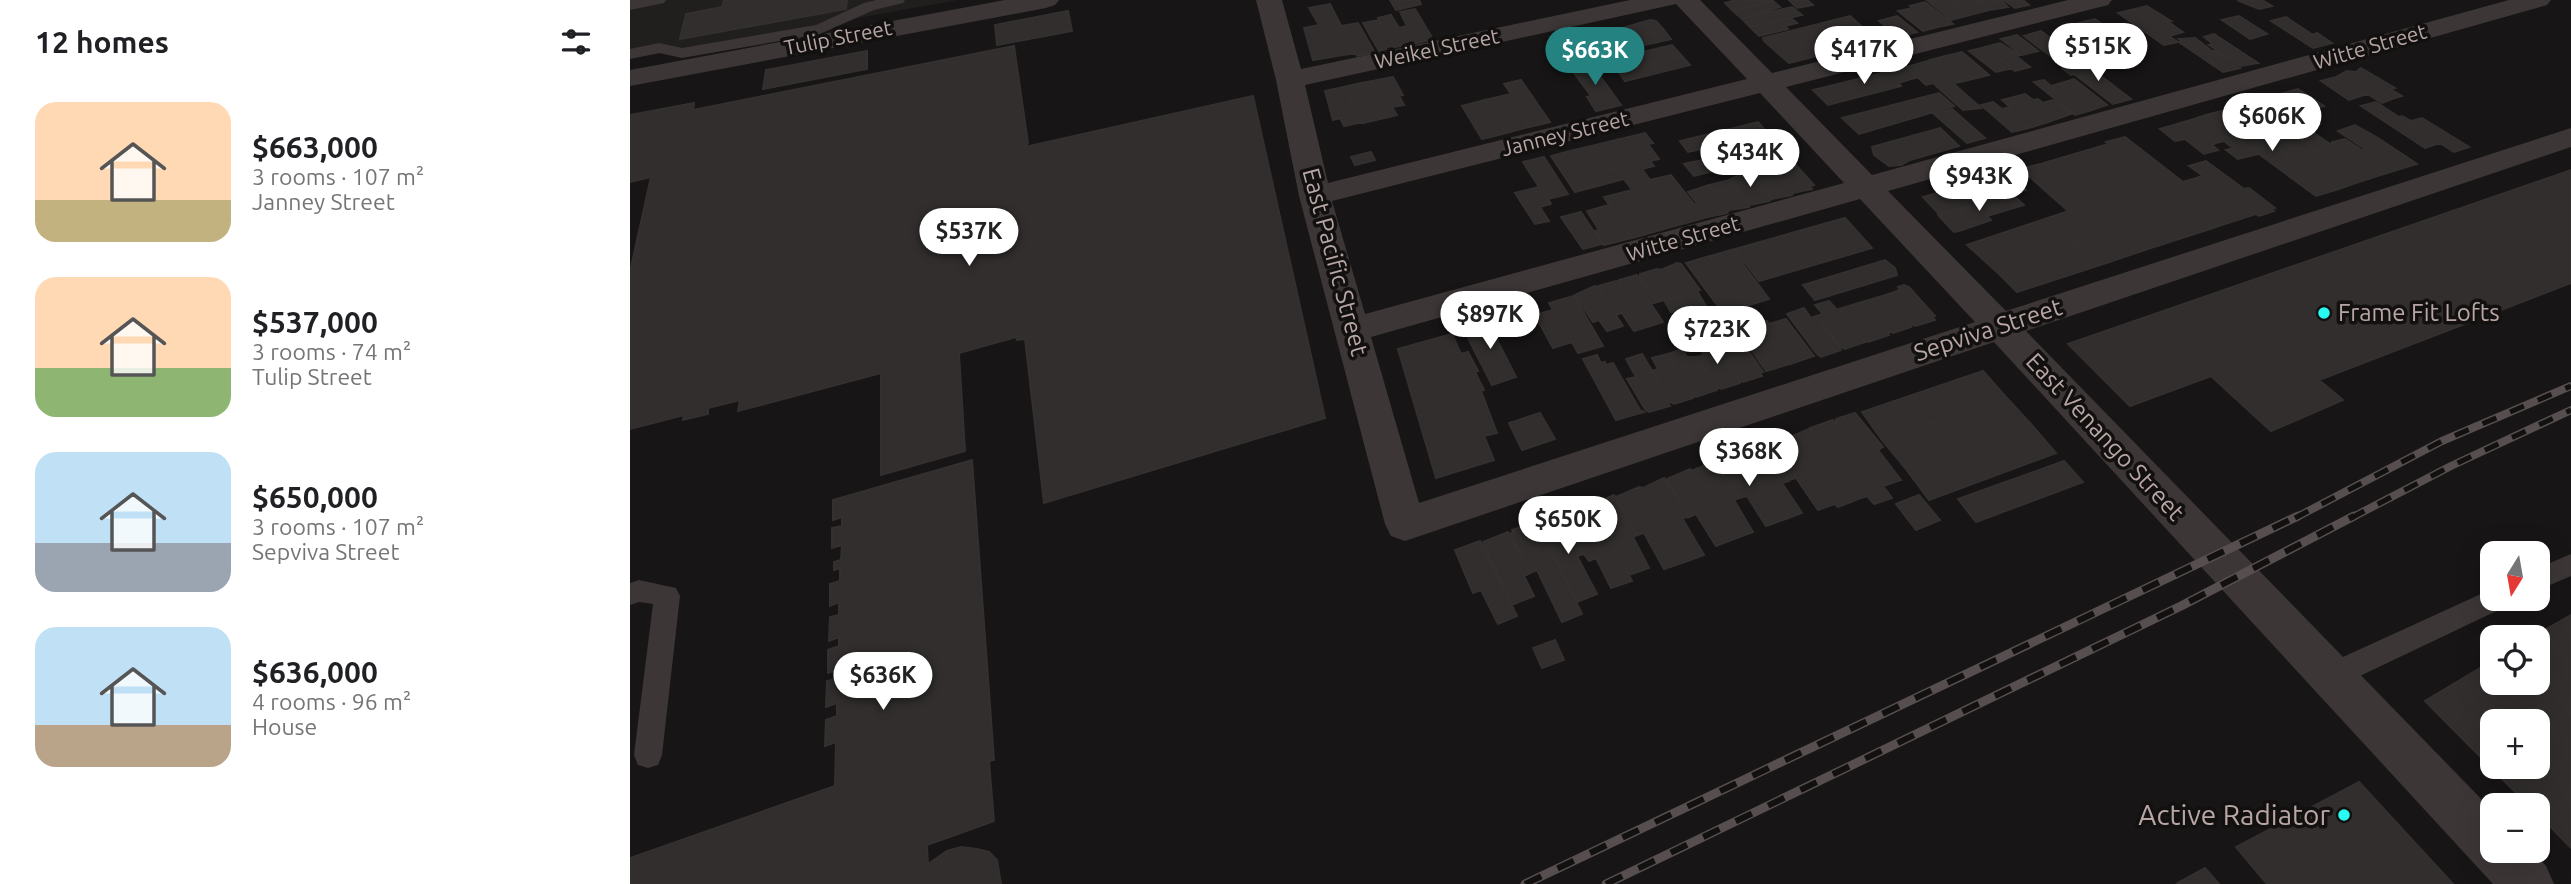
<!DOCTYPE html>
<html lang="en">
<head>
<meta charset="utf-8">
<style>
	:root { --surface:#fff; --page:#f2f2f2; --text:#202124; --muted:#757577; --accent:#248381 }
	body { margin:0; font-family:Ubuntu,sans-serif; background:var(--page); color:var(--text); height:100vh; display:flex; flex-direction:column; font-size:26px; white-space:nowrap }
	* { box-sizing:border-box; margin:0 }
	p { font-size:23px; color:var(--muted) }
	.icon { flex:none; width:38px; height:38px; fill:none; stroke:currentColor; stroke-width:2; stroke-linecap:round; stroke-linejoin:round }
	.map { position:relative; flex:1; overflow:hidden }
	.side { display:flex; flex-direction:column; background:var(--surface); width:630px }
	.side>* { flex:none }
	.needle { width:46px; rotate:191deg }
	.tools { position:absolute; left:1850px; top:541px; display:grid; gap:14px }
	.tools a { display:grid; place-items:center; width:70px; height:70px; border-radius:14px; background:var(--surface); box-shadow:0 7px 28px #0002; font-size:35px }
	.price { position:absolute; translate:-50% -60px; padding:0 16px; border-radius:24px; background:#fff; color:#222; font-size:23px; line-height:46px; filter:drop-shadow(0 2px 4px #0008) }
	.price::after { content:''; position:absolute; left:50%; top:42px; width:21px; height:16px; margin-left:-10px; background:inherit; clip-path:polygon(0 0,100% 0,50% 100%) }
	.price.active { background:var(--accent); color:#fff }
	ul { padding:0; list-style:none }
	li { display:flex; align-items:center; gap:21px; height:175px; padding:0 35px }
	li span { display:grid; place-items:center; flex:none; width:196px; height:140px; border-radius:21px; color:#555 }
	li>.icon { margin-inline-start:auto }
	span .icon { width:84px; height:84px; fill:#fffc; stroke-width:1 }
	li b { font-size:30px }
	h2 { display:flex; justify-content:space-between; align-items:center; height:84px; padding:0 35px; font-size:30px }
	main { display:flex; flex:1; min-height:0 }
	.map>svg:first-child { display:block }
	.built { fill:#211f1e }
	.building { fill:#312e2d; stroke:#33302f; stroke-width:2; fill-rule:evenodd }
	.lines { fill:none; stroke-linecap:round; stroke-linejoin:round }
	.lane { fill:#3c3736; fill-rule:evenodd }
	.street { fill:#3c3736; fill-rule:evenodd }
	.rail-far1-casing { stroke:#574f4f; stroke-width:8 }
	.rail-casing { stroke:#574f4f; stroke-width:9 }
	.rail-far1 { stroke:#121110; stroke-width:5; stroke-dasharray:15; stroke-linecap:butt }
	.rail { stroke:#121110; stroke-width:6; stroke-dasharray:18; stroke-linecap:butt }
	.poi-dot { fill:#29fbf2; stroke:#121110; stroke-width:2.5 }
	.labels { text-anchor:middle; stroke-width:7; stroke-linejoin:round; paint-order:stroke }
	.far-street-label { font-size:21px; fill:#b8a6a6; stroke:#121110 }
	.street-label { font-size:24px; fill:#b8a6a6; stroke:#121110 }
	.poi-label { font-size:24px; fill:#b8a6a6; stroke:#121110; text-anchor:start }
	.near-poi-label { font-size:28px; fill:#b8a6a6; stroke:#121110; text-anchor:end }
</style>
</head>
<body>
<main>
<section class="side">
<h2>12 homes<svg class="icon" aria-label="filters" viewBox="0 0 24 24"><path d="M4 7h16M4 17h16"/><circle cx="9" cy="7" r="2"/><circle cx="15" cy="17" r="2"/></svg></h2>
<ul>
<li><span style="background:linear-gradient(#ffd9b3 70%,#c2b280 0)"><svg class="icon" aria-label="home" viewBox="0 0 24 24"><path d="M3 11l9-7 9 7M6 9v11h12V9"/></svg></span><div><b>$663,000</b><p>3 rooms · 107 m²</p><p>Janney Street</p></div></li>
<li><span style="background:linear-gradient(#ffd9b3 65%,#8fb573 0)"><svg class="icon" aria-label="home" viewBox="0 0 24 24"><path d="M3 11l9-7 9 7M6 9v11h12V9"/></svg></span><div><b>$537,000</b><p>3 rooms · 74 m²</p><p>Tulip Street</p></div></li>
<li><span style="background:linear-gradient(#bfe0f5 65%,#9aa5b1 0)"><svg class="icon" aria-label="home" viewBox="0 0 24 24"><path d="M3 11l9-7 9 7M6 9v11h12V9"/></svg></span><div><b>$650,000</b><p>3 rooms · 107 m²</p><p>Sepviva Street</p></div></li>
<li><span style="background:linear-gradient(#bfe0f5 70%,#b9a48a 0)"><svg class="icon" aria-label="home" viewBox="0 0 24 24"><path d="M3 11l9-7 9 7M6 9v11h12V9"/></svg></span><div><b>$636,000</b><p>4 rooms · 96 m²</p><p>House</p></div></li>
</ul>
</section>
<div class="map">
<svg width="1941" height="884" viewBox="0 0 1941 884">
	<rect width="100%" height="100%" fill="#171515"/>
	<path class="built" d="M0,0H328L0,59Z"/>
	<path class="building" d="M94,0H217L216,9L50,39L56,14L92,7Z
		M760,0H789L791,4L766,10Z
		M1106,0H1142L1143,1L1103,11L1095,3Z
		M1159,0H1177L1183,5L1167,8Z
		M1297,0H1321L1340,15L1321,20Z
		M1321,0H1345L1359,10L1340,15Z
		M1345,0H1371L1378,7L1359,10Z
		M1374,0H1393L1399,5L1385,8Z
		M1607,0H1632L1642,6L1629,9Z
		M1143,1L1150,7L1112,19L1103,11Z
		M1295,2L1323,24L1308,27L1280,6Z
		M700,4L725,53L683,60L674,28L689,25L679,8Z
		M1517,6L1541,21H1537L1553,32L1539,36L1501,10Z
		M1162,7L1172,15L1120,27L1112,19Z
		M1283,8L1308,27L1293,31L1268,11Z
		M785,9L803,39L783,44L773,27L777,26L770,12Z
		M1501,10L1539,36L1548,42L1534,45L1488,13Z
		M438,11L442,31L367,45L365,25Z
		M761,15L769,28L773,27L783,44L765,47L748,18Z
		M1220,16L1248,41L1159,63L1134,41L1133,38Z
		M1267,16L1287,32L1269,37L1249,21Z
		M1609,16L1637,34L1620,39L1592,20Z
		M1656,17L1683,35L1687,33L1702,43L1683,48L1641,21Z
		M1161,18L1167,23L1155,26L1158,29L1129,36L1120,27Z
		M1465,19L1499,44L1483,48L1449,23Z
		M749,20L765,47L749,51L733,23Z
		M1020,20L1026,21L1034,30L976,44L969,42L960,32L979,28L982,31Z
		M728,23L745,53L727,56L711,26Z
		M1034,30L1041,39L987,51L981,45L990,43L988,41Z
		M1411,31L1448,59L1444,63L1431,64L1394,36Z
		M1584,34L1628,63L1611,66L1579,45L1583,44L1574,37Z
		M1387,35L1408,51L1392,55L1371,39Z
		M1565,38L1582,51H1585L1610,68L1593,72L1549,42L1552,41L1549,39Z
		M1370,43L1390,55L1386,56L1400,67L1385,71L1355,47Z
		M1042,45L1052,56L988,71L978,60Z
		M384,46L398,143L395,147L623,96L695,418L414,503L395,339L387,340L386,337L329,353L335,451L251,475V373L108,411L110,400L78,408V414L53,420L54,415L0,429V272L21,177L0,182V115L64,103L63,110Z
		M1355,47L1382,68L1366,72L1339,51Z
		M237,51V69L133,89L136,70Z
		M1332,52L1359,75L1343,79L1315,56Z
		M1052,56L1060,65L995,81L988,71Z
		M1315,56L1343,79L1326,83L1300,60Z
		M959,61L991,105L966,111L957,97L961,96L939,66Z
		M1298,61L1351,108L1333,110L1303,83L1296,85L1276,67Z
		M1454,63L1501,99L1483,104L1444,74L1441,75L1433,69Z
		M1276,67L1288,77L1268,83L1271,86L1198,105L1183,90Z
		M1731,68L1765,88L1760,89L1772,96L1762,99L1717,71L1726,72Z
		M1717,71L1762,99L1752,103L1739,95H1734L1706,77Z
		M763,77L773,95L769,96L774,105L762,107L747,80Z
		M1706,77L1734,95L1719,100L1691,81Z
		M1444,79L1477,105L1462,110L1428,84Z
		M747,80L762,107L767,115L750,119L731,83Z
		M891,80L920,122L899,127L877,95L881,94L874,84Z
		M1414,80L1421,86L1428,84L1462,110L1445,115L1404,82Z
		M731,83L750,119L733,123L714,87Z
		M714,87L732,122L714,126L710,118L703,120L695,91Z
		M1668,89L1694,106L1676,112L1650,94Z
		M1309,93L1324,106L1229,134L1212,118Z
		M1395,94L1403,100L1408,99L1413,103L1423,100L1441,114L1415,123L1384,97Z
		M1650,94L1677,113L1675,114L1690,124L1678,128L1635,99Z
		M877,95L899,127L876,133L855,100Z
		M1384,97L1415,123L1399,128L1376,108L1380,107L1372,100Z
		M1635,99L1700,144L1703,142L1751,175L1732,181L1620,103Z
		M855,100L876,133L852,139L832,106Z
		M1363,102L1372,109L1376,108L1399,128L1382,132L1351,105Z
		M1746,102L1769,117L1810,143L1795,148L1731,106Z
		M1620,103L1732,181L1706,190L1595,110Z
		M1322,109L1355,138L1337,143L1304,114Z
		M1595,110L1706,190L1686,196L1576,115Z
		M1576,115L1628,154L1608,159L1596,150L1603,148L1594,141L1586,143L1557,121Z
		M1772,116L1781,121L1792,118L1839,147L1824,152L1769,117Z
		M1557,121L1586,143L1582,145L1588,150L1574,154L1555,139L1545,141L1530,129Z
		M1128,122L1139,135L1058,152L1050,141Z
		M1725,125L1748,138L1787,164L1767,170L1708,131Z
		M1310,128L1329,146L1280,160L1271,165L1259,166L1244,155L1242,147Z
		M1015,133L1023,143L1018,144L1029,159L1020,161L1024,166L1012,169L990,139Z
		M1495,137L1553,182L1573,176L1559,166L1576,161L1614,189L1619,188L1645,208L1641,209L1644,211L1629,216L1626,214L1583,228L1476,142Z
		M990,139L1020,180L1052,224L1002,238L974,197L1002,190L986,168L978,170L962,146Z
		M1715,139L1732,150L1735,149L1767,170L1751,175L1703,142Z
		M1143,140L1155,153L1064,176L1054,164L1110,152L1108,149Z
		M1478,144L1583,228L1515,250L1414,163Z
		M962,146L978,170L986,168L994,179L964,187L940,151Z
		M940,151L964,187L945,192L921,156Z
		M741,152L745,160L725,165L721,157Z
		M914,157L938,194L918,199L921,204L910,207L919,221L905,224L885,193L909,187L893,162Z
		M1163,162L1184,185L1180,186L1182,189L1163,193L1141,168Z
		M1414,163L1515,250L1491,258L1391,169Z
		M1130,168L1132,171L1141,168L1163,193L1162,195L1142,199L1121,173Z
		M1941,170V283L1689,380L1713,400L1641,431L1581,376L1500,406L1438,344Z
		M1116,171L1121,173L1142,199L1139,201L1120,205L1099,180Z
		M1377,173L1396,190L1310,215L1293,197Z
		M1041,175L1064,204L1067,203L1078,217L1052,224L1020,180Z
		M1099,180L1120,205L1119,207L1099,210L1079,185Z
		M1079,185L1099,210L1097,213L1078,217L1058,192Z
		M1382,194L1394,205L1357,216L1361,220L1329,231L1324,232L1308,215Z
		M979,205L1002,238L974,245L965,231L969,230L957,211Z
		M1439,211L1491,258L1470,265L1418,218Z
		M951,212L972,244L953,249L931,217Z
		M1215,218L1242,248L1129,281L1105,249Z
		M1418,218L1449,246L1367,272L1337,245Z
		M1449,246L1470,265L1387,292L1367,272Z
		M1105,249L1115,263L1113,264L1139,299L1116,306L1080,256Z
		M1080,256L1116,306L1098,312L1095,307L1090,309L1056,263Z
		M1255,260L1265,268L1267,275L1185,300L1173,285Z
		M1047,263L1051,264L1070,290L1067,291L1082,316L1066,321L1031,270Z
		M1027,269L1031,270L1056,308L1041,312L1034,300L1027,302L1010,277V274Z
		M1007,275L1027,302L1021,304L1033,322L1017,327L989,282V280Z
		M986,281L989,282L1017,327L1004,331L992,313L985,315L968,286Z
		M1274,285L1279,287L1305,316L1302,317L1305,320L1285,326L1281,324L1256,295L1270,290L1268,287Z
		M965,286L968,288L993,326L977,331L969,320L963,322L945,295Z
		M1256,295L1281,324L1279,325L1281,327L1263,333L1258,331L1232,302Z
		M944,296L973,346L948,353L942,342L923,348L905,315L923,310L919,303Z
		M1199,301L1207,310L1209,309L1235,342L1215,349L1211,347L1186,316L1193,314L1185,305Z
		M1232,302L1258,331L1259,335L1238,342L1233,340L1209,309Z
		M1174,308L1181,318L1186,316L1211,350L1191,357L1187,354L1157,314Z
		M864,319L872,335L865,336L886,377L862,385L833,328Z
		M1156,319L1184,356L1160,364L1130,323L1137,321L1139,324Z
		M1130,323L1160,364L1136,371L1108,330Z
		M1092,329L1104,346L1113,343L1133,372L1130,373L1132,376L1113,382L1109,380L1077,334Z
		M822,334L831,354L838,352L848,371L845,372L854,390L851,391L867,433L854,436L864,460L806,478L768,349Z
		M1081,340L1109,380L1110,383L1091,389L1088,387L1066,357L1074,355L1067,344Z
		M1052,349L1057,357H1066L1088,387L1087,390L1066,397L1063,395L1038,354Z
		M1012,354L1041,402L1038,403L1040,406L1019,412L1015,409L997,379L1006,377L996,359Z
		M1038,354L1063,395V398L1044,404L1041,402L1022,371L1028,369L1022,358Z
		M967,355L971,363L975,362L976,365L983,363L1010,410L1014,412L986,420L953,359Z
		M1353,371L1376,397L1252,440L1232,412Z
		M1376,397L1400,423L1276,469L1252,440Z
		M910,413L925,439L892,450L879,423Z
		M1225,413L1253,447L1248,450L1271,480L1253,486L1206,423V419Z
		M1203,420L1253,486L1262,498L1244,504L1237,496L1231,498L1180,428Z
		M1400,423L1426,453L1299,500L1276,469Z
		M1179,429L1182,430L1231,498L1208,507L1205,504L1158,438Z
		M1155,437L1158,438L1205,504L1188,510L1166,478L1159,480L1135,445Z
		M1135,445L1159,481L1152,483L1172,513L1153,520L1111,455Z
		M1108,454L1111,455L1153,520L1136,526L1117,496L1109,498L1087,463Z
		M342,460L364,760L359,761L364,821L297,845L298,864L317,851L331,847L347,849L359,852L367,860L371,884H0V858L205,786L206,742L195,746L196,720L207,716V703L196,707L197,681L208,678V670L198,673V650L209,646V637L199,641L200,617L209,615V602L200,606V584L210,581V568L204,570V562L211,560L212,545L202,548V528L212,526V517L203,520V500Z
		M1434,461L1453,482L1346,522L1328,499Z
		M1083,462L1087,463L1109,498L1104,500L1123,532L1104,539L1061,471Z
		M1060,469L1104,539L1086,546L1066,514L1059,517L1037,479Z
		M1034,478L1059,517L1052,518L1074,555L1055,562L1013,488Z
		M1009,487L1013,488L1055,562L1034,569L1014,533L1007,535L986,497Z
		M984,495L1007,535L1003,537L1019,568L999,575L961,505Z
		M1289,495L1310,520L1286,530L1266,504Z
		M958,504L961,505L1002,581L981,588L966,558L959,561L954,554L933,514Z
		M931,513L954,554L947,556L967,594L947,602L908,524Z
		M905,522L908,524L952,614L932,622L907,570L900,573L881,533H884L882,530Z
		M878,532L900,573L894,576L904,596L882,605L853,542Z
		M850,541L887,616L868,624L851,590L843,593L825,550Z
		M1941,615V848L1908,814V805H1898L1795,701L1862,661V682H1908V637H1903ZM1862,721H1908V766H1862Z
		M925,640L934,660L912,668L903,648Z
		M1729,782L1823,884H1637L1606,847Z
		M1575,868L1589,884H1546Z"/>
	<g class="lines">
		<path class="lane" d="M0,0H36L34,3L0,10Z
			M246,0H275L273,3L244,10L190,34L52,58L29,53L0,59V49L29,43L52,48L186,25L234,3Z
			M1941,554V576L1908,590V568Z
			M9,580L46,588L50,596L32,755L28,765L18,768L8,765L4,755L23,604L9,602L0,605V583Z
			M1862,589V598H1881L1877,606L1711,685L1701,688L1691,685L1688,676L1691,667Z"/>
		<path class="street" d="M375,0H429L425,5L416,8L0,86V70Z
			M626,0H652L671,69L1000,0H1070L1142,73L1438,0H1482L1478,5L1156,87L1242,175L1879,0H1921L1917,5L1258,191L1376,311L1941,128V147L1396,331L1862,810V850H1902L1916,866L1924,884H1863L1364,342L775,541L761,536L755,524L669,196L646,80ZM1046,4L1117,79L698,183L675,85ZM1130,93L1214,183L735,314L702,201ZM1230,199L1345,322L789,503L741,337Z"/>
		<g class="rail-far1-casing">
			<path id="rail-far1" d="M1665,518L1812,441L1941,386
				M1721,518L1821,466L1941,410"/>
		</g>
		<g class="rail-casing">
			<path id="rail" d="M895,884L1668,516
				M976,884L1551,606L1724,516"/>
		</g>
		<use href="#rail-far1" class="rail-far1"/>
		<use href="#rail" class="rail"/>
	</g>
	<g class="poi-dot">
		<circle cx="1694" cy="313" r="7"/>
		<circle cx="1714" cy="815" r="7"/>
	</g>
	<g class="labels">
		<g class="far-street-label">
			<text transform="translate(208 38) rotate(-11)" y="7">Tulip Street</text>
			<text transform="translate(1740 47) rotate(-16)" y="7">Witte Street</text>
			<text transform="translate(807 49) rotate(-12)" y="7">Weikel Street</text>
			<text transform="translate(935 134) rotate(-14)" y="7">Janney Street</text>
			<text transform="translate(1053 239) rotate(-16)" y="7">Witte Street</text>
		</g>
		<g class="street-label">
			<text transform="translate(705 262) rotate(75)" y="8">East Pacific Street</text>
			<text transform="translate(1358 330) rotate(-18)" y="8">Sepviva Street</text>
			<text transform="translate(1475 437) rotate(47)" y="8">East Venango Street</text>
		</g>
		<g class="poi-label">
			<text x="1708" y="321">Frame Fit Lofts</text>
		</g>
		<g class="near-poi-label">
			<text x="1700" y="825">Active Radiator</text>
		</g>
	</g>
</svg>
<div class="tools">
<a><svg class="needle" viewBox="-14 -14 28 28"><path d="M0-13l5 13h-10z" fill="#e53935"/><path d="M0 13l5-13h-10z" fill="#757577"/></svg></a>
<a><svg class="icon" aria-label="locate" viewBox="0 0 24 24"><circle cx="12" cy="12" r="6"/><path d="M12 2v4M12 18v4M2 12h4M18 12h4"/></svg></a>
<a>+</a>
<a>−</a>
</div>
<b class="price" style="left:1468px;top:83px">$515K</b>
<b class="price" style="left:1234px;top:86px">$417K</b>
<b class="price active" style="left:965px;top:87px">$663K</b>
<b class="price" style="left:1642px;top:153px">$606K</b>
<b class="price" style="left:1120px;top:189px">$434K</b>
<b class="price" style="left:1349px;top:213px">$943K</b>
<b class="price" style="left:339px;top:268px">$537K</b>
<b class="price" style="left:860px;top:351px">$897K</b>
<b class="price" style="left:1087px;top:366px">$723K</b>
<b class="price" style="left:1119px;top:488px">$368K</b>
<b class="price" style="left:938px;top:556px">$650K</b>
<b class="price" style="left:253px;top:712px">$636K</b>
</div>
</main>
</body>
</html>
